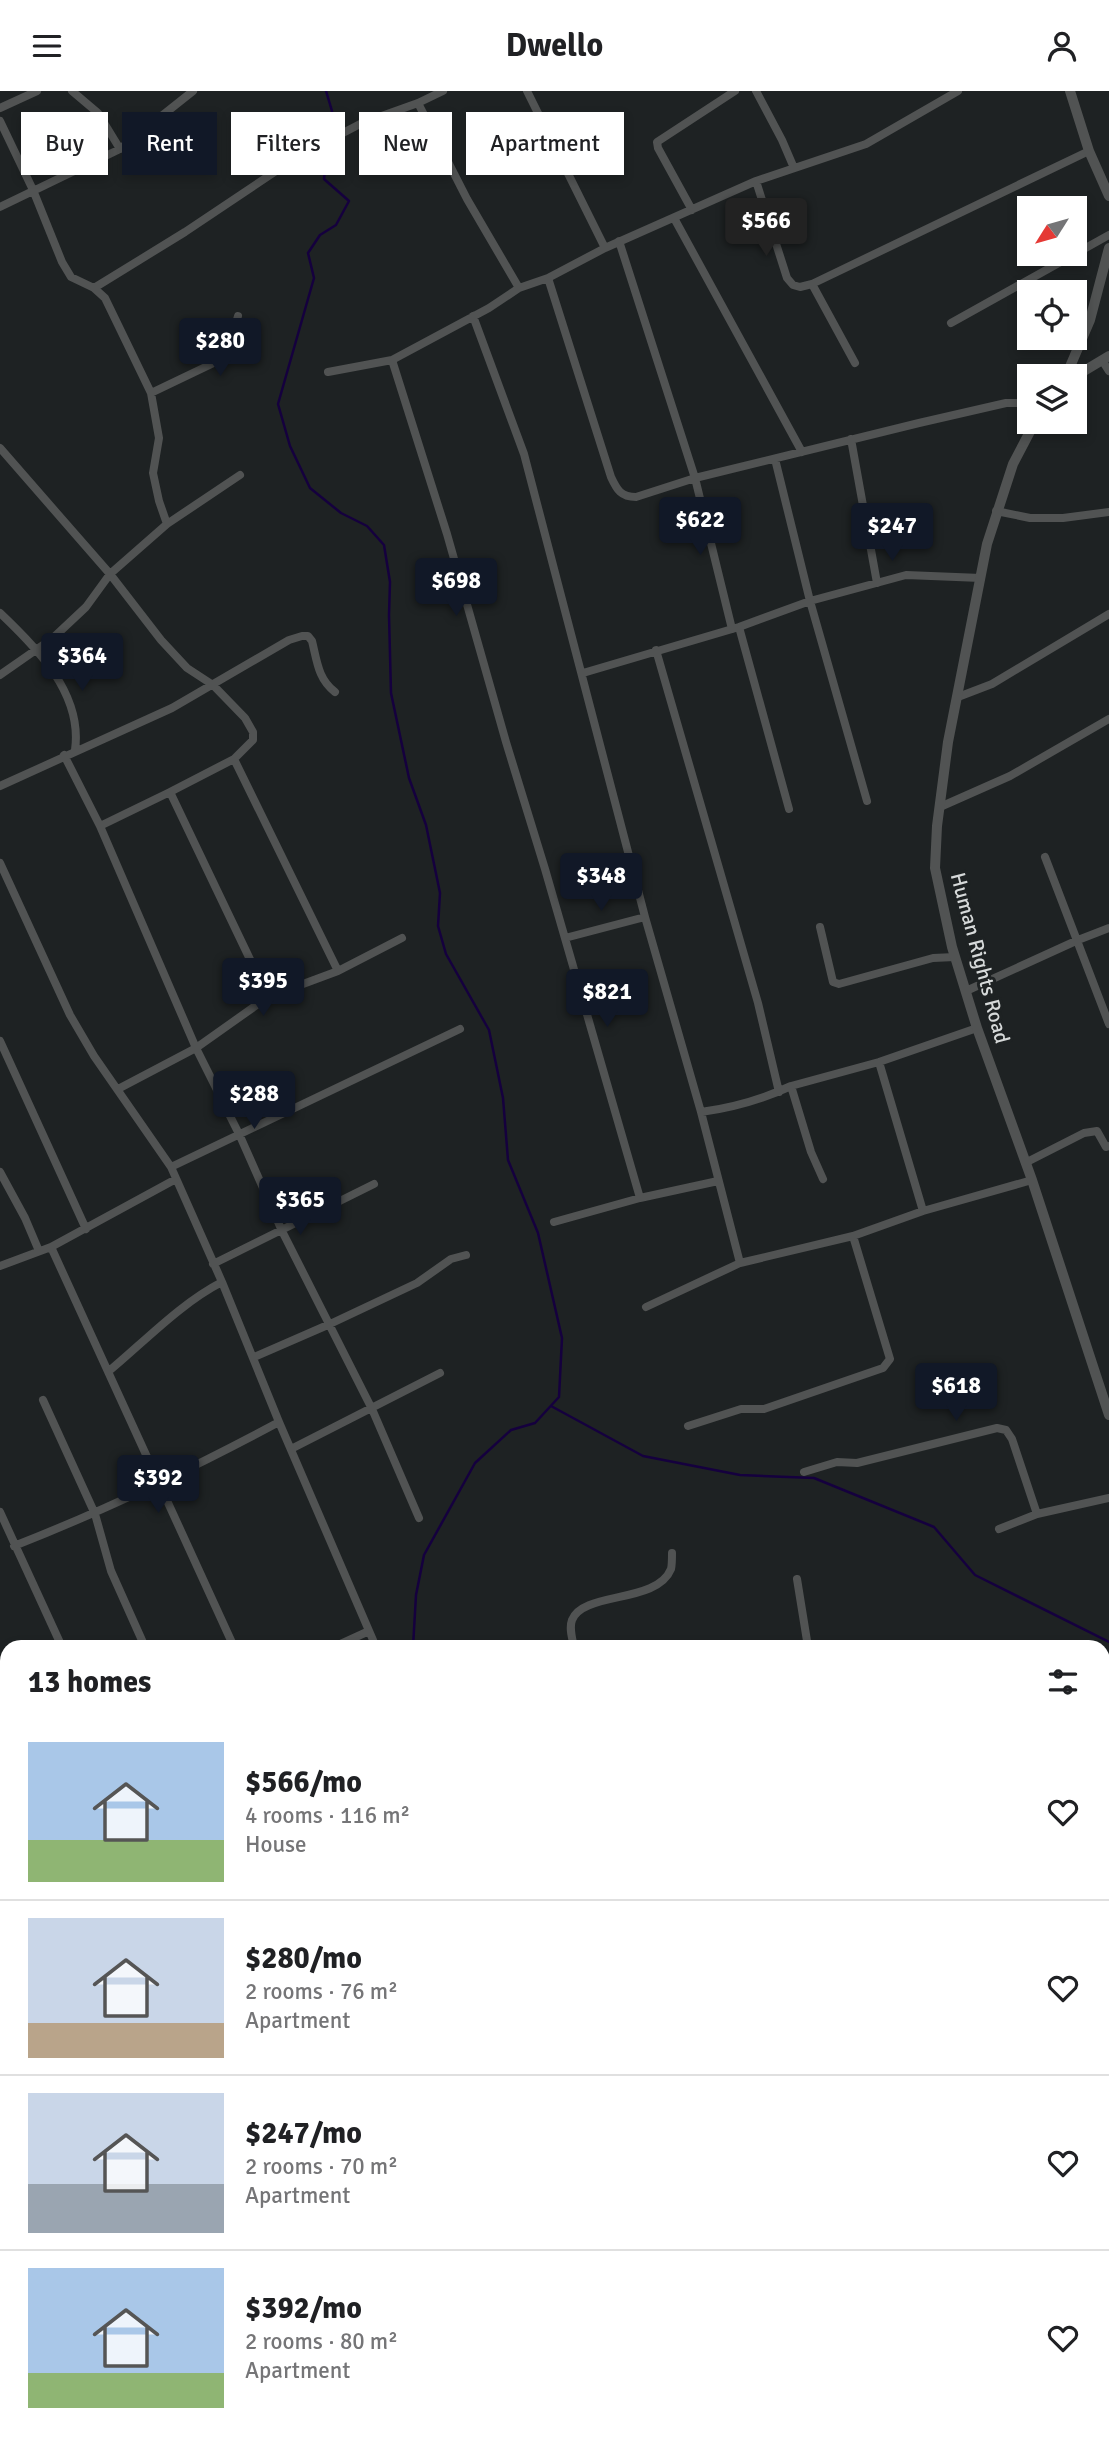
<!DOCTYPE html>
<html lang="en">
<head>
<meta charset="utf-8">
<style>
	:root { --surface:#fff; --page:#f2f2f2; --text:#202124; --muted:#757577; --line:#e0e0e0; --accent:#111827 }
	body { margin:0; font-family:Signika,sans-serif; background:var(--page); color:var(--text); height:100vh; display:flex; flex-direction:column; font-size:26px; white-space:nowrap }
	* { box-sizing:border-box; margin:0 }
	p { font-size:23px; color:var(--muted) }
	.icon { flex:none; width:38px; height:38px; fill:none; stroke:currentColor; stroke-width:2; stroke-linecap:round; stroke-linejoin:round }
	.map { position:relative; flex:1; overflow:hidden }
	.sheet { position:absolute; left:0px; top:1549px; width:1110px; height:800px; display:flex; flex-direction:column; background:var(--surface); border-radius:21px 21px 0 0; box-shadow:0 4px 10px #0003 }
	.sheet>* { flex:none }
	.banner { position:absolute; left:21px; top:21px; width:700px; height:63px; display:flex; gap:14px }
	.needle { width:46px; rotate:233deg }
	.controls { position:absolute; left:1017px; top:105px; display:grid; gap:14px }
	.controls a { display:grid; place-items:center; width:70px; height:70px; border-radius:0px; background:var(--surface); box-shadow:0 4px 10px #0003; font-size:35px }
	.price { position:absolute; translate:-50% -60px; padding:0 16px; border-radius:7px; background:var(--accent); color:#fff; font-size:23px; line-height:46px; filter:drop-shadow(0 2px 4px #0008) }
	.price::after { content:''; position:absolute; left:50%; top:42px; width:21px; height:16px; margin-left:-10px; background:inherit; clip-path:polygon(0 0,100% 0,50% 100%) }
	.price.current { background:#222; color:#fff }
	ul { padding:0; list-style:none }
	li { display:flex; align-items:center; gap:21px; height:175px; padding:0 28px }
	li+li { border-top:2px solid var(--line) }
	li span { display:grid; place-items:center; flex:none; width:196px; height:140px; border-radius:0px; color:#555 }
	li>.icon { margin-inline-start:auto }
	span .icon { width:84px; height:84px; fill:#fffc; stroke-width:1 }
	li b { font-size:30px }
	h2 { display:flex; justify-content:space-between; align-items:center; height:84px; padding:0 28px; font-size:30px }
	.tag { padding:0 24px; border-radius:0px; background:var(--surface); box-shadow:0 4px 10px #0003; font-size:24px; line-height:63px }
	.tag.current { background:var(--accent); color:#fff }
	header { display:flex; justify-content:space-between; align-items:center; height:91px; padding:0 28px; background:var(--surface); font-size:32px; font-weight:800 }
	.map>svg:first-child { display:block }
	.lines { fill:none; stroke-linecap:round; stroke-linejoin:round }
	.stream { stroke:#15003e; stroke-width:2.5 }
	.minor { stroke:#515353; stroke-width:8 }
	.tertiary { stroke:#515353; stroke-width:10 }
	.labels { text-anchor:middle; stroke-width:6; stroke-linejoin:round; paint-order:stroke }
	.street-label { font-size:21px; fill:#d6d9d9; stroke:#1e2223 }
</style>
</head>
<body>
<header><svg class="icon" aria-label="menu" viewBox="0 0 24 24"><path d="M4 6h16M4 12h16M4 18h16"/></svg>Dwello<svg class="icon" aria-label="person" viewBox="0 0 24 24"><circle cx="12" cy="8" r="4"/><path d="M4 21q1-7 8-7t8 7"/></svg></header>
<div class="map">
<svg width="1109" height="2348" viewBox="0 0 1109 2348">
	<rect width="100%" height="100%" fill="#1e2223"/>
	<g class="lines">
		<path class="stream" d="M326,0L332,20L329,47
			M328,53L324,88L349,110L336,134L320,144L308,162L314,187L278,313L290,355L310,397L341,422L367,435L384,454L390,491L389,524L391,602L409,687L426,734L440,802L438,835L446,863L489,939L503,1007L508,1069L538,1142L562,1247L559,1306L535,1332L511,1339L475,1372L424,1464L416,1504L413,1556
			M551,1315L643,1365L740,1384L814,1387L934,1436L975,1484L1109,1551
			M465,2342L468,2348
			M229,2348L244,2342"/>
		<path class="minor" d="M72,0L98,22L120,58
			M527,0L605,157
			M756,0L782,49L794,77
			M418,12L467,108L519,197
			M0,17L37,0
			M0,30L33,99L62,171L71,186L94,197L105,207L151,302L159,347L153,382L159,410L167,433
			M756,90L787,187L793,194L800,196L812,193L1089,60
			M0,116L120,58L193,0
			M692,119L658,57L657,51L735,0
			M674,127L802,361
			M619,150L695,387L732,538
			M548,187L611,386C617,399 621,406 636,406L695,387L919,332L1006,312H1029
			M812,193L855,272
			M94,197L185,141L297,66L362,32L418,12L443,0
			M473,225L524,363L645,826L701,1021L740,1172
			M951,232L1109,144
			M392,269L447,443L506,651L545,778L640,1107
			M1102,269L1109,280
			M328,281L392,269L489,217L519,197L548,187L605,157L756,90L866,53L958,0
			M151,302L222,268L228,261L238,225
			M851,348L877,492
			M0,357L110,483L161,549L187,577L213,594L245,627L253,641V649L234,668
			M775,368L810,510L867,710
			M996,420L1030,427H1063L1109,421
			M0,522C37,557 83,603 75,659
			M739,536L789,718
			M656,559L758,912L779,1001
			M583,582L739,536L810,510L906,484L981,487
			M0,584L53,547L86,516L110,483L167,433L240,384
			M958,606L992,593L1109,523
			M64,664L100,735L196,957L240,1045L282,1140L372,1318L419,1427
			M0,695L172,617L289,549L302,545H308L312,550C317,570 318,588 335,601
			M170,701L234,668L338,880
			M940,716L1010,685L1109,628
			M100,735L170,701L268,906
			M1045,766L1109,933
			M0,772L70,924L94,965L171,1076L222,1191L279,1331L376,1556
			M820,836L833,891L839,893L933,867L955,866
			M565,847L645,826
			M966,900L1078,849L1109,837
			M0,950L86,1138
			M879,971L923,1120
			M791,995L811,1061L823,1088
			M118,998L196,957L268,906L338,880L402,847
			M701,1021C731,1017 763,1008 791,995L879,971L977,937
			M1025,1072L1084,1042L1097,1040L1106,1056L1109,1055
			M171,1076L460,938
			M0,1081L25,1127L39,1160
			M554,1131L640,1107L718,1090
			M51,1156L234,1556
			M213,1173L374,1093
			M0,1175L51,1156L176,1088
			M646,1216L740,1172L853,1145L923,1120L1032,1089
			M254,1266L330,1233L417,1192L451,1168L466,1164
			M109,1280C144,1251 181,1212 222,1191
			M43,1309L95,1423L111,1480L145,1556
			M688,1335L741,1318H764L883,1277L890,1268L853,1145
			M291,1358L440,1282
			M804,1381L837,1371L857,1372L997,1337L1006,1339L1012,1348L1037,1423
			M0,1421L62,1556
			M999,1438L1037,1423L1109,1407
			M14,1455C106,1419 193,1377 279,1331
			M797,1488L808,1556
			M334,1556L369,1540
			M574,1556C572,1547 569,1537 572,1529C583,1500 657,1513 671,1478C672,1474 672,1467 672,1462
			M0,1610L7,1626
			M1102,1792L1109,1793
			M0,1927L7,1934
			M0,1984L7,1978
			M1102,2062H1109
			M0,2063L7,2058
			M0,2138L7,2146
			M1102,2177H1109
			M0,2253L7,2248
			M1102,2274L1109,2273
			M209,2342L210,2348
			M715,2342V2348
			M3,2348L14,2342
			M582,2348V2342"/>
		<path class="tertiary" d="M1070,0L1089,60L1109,105
			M1066,285L1090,229L1109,157
			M1074,286L1109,265
			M1035,331L1013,373L987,453L948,651L937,735L935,777L952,856L977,937L1032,1089L1109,1324"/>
	</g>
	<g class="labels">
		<g class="street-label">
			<text transform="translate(980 867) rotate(75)" y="7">Human Rights Road</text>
		</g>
	</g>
</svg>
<div class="controls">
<a><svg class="needle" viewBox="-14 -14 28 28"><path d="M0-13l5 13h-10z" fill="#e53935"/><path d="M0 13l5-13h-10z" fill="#757577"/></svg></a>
<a><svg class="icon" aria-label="locate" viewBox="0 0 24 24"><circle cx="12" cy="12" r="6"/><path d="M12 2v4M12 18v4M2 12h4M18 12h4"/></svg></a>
<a><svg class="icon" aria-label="layers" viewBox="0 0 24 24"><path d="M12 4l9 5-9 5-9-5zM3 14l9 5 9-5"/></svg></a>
</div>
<b class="price current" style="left:766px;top:167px">$566</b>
<b class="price" style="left:220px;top:287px">$280</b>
<b class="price" style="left:700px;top:466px">$622</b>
<b class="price" style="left:892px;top:472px">$247</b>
<b class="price" style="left:456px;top:527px">$698</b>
<b class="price" style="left:82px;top:602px">$364</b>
<b class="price" style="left:601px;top:822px">$348</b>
<b class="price" style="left:263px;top:927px">$395</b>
<b class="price" style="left:607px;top:938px">$821</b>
<b class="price" style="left:254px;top:1040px">$288</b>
<b class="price" style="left:300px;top:1146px">$365</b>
<b class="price" style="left:956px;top:1332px">$618</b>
<b class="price" style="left:158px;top:1424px">$392</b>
<div class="banner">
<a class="tag">Buy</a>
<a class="tag current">Rent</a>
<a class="tag">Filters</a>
<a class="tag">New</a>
<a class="tag">Apartment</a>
</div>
<section class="sheet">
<h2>13 homes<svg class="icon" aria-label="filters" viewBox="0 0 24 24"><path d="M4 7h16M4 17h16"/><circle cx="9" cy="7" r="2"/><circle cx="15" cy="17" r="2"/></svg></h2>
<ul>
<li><span style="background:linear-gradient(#a9c7e8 70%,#8fb573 0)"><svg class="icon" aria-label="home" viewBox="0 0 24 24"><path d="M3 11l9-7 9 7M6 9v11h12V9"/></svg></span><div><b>$566/mo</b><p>4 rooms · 116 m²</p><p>House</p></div><svg class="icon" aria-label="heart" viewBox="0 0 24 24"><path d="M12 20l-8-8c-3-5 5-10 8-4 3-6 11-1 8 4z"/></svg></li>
<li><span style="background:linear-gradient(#c9d6e8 75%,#b9a48a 0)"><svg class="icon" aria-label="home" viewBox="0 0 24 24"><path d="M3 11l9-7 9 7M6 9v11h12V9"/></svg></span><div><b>$280/mo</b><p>2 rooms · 76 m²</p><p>Apartment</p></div><svg class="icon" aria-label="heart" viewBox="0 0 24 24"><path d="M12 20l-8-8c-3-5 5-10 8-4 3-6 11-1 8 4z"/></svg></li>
<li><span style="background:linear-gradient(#c9d6e8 65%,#9aa5b1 0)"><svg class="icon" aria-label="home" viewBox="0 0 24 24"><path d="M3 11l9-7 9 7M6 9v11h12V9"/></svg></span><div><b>$247/mo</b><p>2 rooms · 70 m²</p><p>Apartment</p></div><svg class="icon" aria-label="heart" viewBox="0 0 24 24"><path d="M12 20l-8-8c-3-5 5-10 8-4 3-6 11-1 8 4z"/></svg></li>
<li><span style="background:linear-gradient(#a9c7e8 75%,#8fb573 0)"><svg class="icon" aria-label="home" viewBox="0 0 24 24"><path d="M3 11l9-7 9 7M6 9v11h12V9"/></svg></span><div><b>$392/mo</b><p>2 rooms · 80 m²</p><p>Apartment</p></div><svg class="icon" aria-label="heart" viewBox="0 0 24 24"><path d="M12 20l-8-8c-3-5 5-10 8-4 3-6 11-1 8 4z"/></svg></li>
</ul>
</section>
</div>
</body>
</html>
